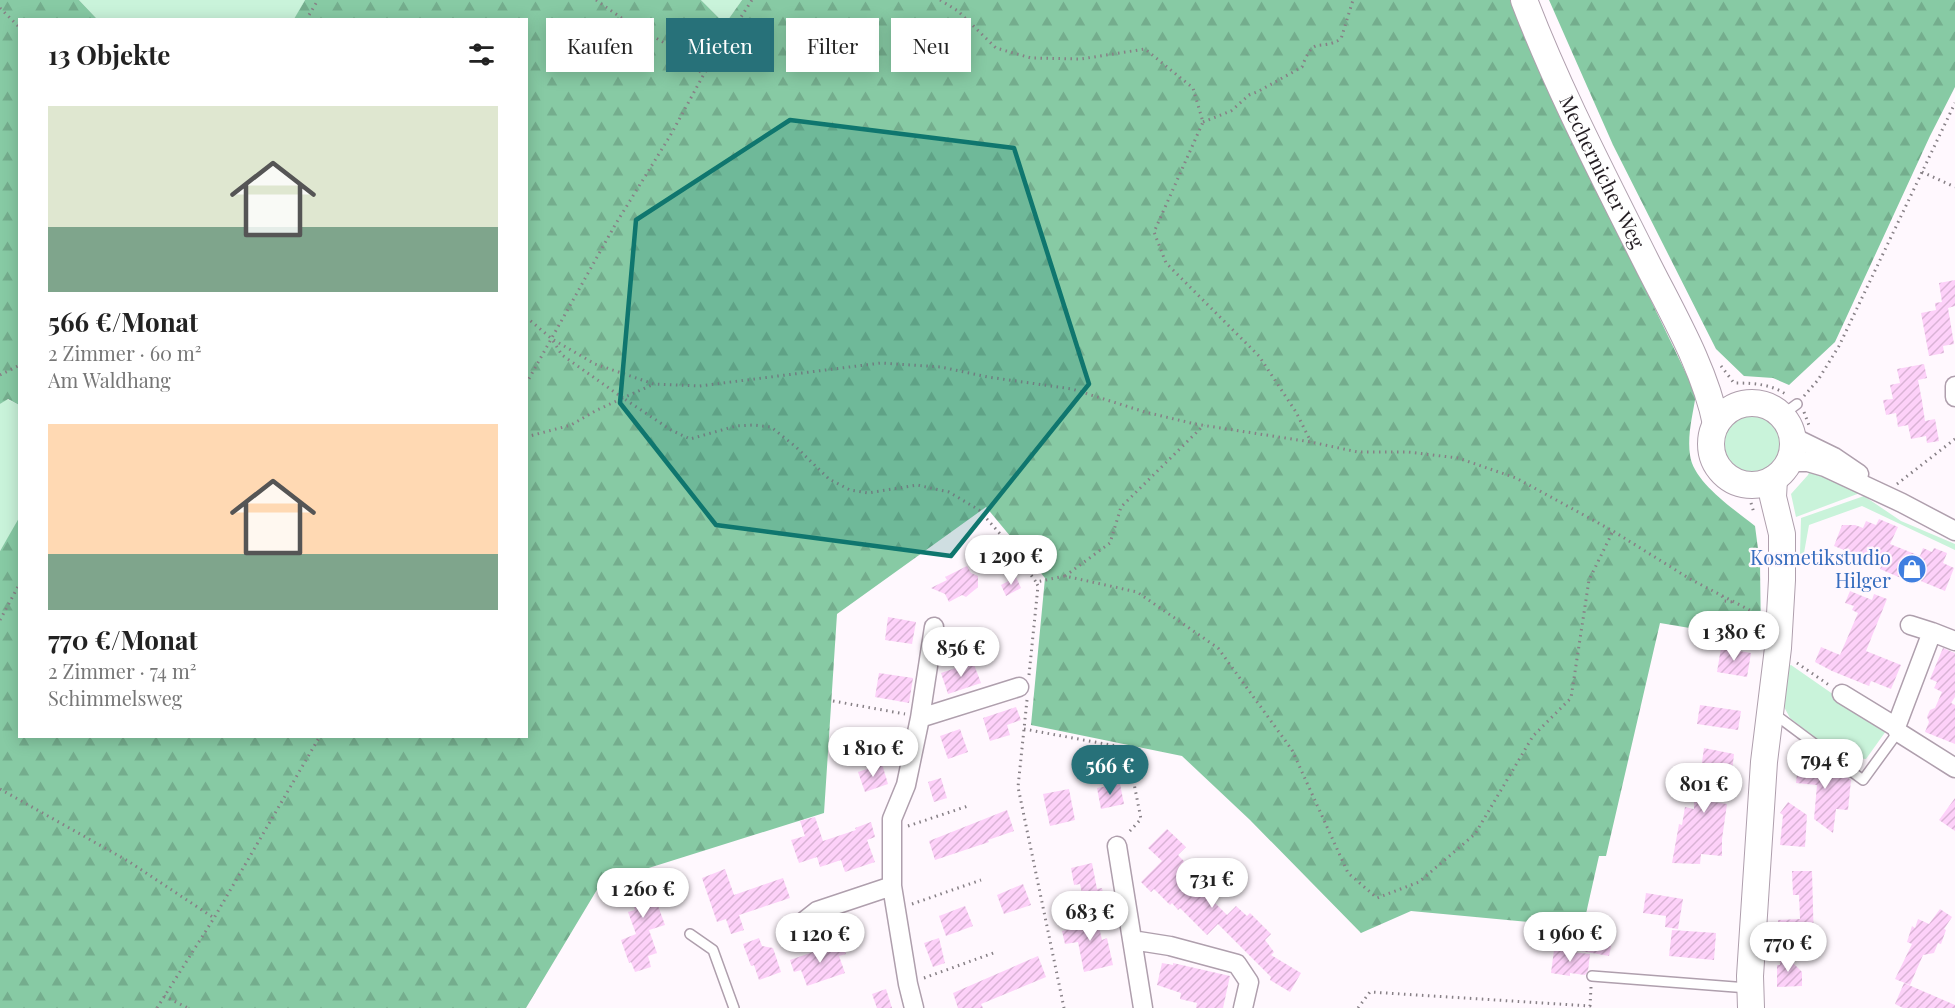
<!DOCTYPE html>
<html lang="de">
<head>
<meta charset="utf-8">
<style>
	:root { --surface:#fff; --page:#f6f6f6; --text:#222; --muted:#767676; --accent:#277179 }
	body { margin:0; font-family:"Playfair Display",serif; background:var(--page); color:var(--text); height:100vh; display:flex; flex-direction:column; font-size:22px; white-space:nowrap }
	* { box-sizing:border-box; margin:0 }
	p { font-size:20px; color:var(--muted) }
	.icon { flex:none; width:33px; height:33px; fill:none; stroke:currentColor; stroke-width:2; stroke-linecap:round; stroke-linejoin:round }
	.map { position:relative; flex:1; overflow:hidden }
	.side { position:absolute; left:18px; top:18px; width:510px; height:720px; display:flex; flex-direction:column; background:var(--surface); border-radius:0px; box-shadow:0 3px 15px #0003 }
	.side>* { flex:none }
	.top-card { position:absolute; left:546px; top:18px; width:570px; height:54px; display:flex; gap:12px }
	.price { position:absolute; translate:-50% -51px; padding:0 14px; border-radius:21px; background:#fff; color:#222; font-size:20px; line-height:39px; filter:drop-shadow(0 2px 3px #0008) }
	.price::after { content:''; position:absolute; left:50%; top:36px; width:18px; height:14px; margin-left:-9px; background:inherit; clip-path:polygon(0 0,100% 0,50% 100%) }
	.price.on { background:var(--accent); color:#fff }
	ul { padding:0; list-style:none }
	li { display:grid; align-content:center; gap:12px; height:318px; padding:0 30px }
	li span { display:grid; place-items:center; height:186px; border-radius:0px; color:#555 }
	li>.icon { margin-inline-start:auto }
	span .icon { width:108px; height:108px; fill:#fffc; stroke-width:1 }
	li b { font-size:26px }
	h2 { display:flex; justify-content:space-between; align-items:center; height:72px; padding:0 30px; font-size:26px }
	.tag { padding:0 21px; border-radius:0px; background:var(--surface); box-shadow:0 3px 15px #0003; font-size:21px; line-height:54px }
	.tag.on { background:var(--accent); color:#fff }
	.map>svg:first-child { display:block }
	.grass { fill:#c9f3da }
	.forest { fill:url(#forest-firs) }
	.building { fill:url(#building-hatch) }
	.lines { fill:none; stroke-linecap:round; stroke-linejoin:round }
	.lane-casing { stroke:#af9fad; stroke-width:12 }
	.street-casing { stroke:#af9fad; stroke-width:21 }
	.secondary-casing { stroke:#af9fad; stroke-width:28 }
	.path { stroke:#878086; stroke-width:3; stroke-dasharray:1.5 4.5; stroke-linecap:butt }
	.lane { stroke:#fff; stroke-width:9 }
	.street { stroke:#fff; stroke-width:18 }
	.secondary { stroke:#fff; stroke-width:26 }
	.marked { fill:#0f766e; fill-opacity:0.2; stroke:#0f766e; stroke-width:4.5; stroke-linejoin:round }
	.labels { text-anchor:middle; stroke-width:4.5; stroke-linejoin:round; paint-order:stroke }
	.street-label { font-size:20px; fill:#221c21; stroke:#fff8fe }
	.shop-label { font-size:20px; fill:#366cbe; stroke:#fff8fe; text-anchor:end }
</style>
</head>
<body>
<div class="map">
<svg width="1955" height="1008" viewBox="0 0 1955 1008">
	<defs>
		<pattern id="forest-firs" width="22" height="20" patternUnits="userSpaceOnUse" patternTransform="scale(1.5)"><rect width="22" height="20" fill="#87caa4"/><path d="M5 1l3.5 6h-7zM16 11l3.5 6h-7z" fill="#74ad8d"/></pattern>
		<pattern id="building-hatch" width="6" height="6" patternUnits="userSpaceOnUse" patternTransform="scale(1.5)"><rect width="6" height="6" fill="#fdd1f9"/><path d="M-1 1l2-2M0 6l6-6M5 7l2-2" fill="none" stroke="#d9b3d5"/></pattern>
	</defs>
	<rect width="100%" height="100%" fill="#fff8fe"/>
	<path class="grass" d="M79,0H305L294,20L97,19Z
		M701,0H742L725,24Z
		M7,399L19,405L20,518L0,551V404Z
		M1724 444a28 28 0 1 1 56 0a28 28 0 1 1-56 0Z
		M1811,468L1860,493L1796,517L1791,494L1808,475Z
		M1864,496L1901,521L1955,544V550L1862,506L1809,525L1804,553L1800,554L1801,518Z
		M1791,665L1886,731L1866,759L1839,757L1790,718L1783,705L1788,666Z"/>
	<path class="forest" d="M0,0H79L97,19L20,20L19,405L8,399L0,404Z
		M305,0H701L725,24L742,0H1510L1534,58L1696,394C1693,414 1687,435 1690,455C1693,482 1735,510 1755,526L1760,564L1761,640L1660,623L1606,856H1599L1583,927L1411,911L1361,933L1250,820L1182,756L1031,725L1045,578L986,507L837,614L824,813L601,883L526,1008H0V551L19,518L20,736H526V20L294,19Z
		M1549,0H1955V87L1930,136L1835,342L1789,385L1773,378L1744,376L1716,349L1613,145Z"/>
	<path class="building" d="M1955,280V306L1948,308L1954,344L1943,346L1944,353L1929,356L1921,313L1936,310L1935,303L1942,302L1939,283Z
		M1924,364L1927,378L1918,380L1922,401L1925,421L1935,419L1939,441L1927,443L1926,436L1911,439L1908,425L1898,427L1896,413L1886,415L1883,400L1893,399L1890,385L1900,383L1897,369Z
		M1879,519L1898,527L1890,544L1920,556L1923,548L1932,552L1934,548L1947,553L1943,563L1954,568L1945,591L1911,577L1910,579L1904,576L1901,578L1880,569L1882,565L1834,546L1842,525H1855L1863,528L1866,521L1876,525Z
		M967,566L971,573L978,576V587L966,597L962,595L949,602L945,594L931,588L947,580L945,577Z
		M1016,577L1021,588L1006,596L1001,585Z
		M1850,591L1872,600L1874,594L1887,599L1866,651L1901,665L1891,689L1871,681L1869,686L1832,671L1815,662L1821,647L1840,655L1858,613L1852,610L1854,606L1845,603Z
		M888,617L916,622L912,644L885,640Z
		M1721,648L1751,653L1747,677L1717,672Z
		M1943,648L1955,653V697L1951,703L1955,705V744L1925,732L1929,722L1927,717L1930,710L1935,708L1942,692L1934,688L1937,682L1930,679Z
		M973,662L981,683L948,694L941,673Z
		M879,673L913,678L909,703L875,697Z
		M1700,705L1741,711L1738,730L1697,724Z
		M1016,707L1021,720L1007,725L1010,735L990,741L983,718Z
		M960,729L968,752L948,759L940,736Z
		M1704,748L1734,754L1732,772L1718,770L1713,802L1727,804L1722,839V856L1701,854L1700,864L1672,863L1679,824L1682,825L1685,807L1694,809V797L1696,784H1699Z
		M1799,757L1821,760L1820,767L1836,768L1840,771V776L1847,777L1851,780L1848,810L1836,809L1833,833L1814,819L1817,785L1796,783Z
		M882,764L888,784L865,792L858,772Z
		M941,778L947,798L934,802L928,782Z
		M1120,784L1124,804L1101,809L1097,788Z
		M1069,789L1075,820L1050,826L1043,794Z
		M1955,798V831L1939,820Z
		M1788,802L1807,815L1805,847L1780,845L1783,815L1780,813Z
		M1007,810L1014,831L988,840L989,842L935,860L929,841Z
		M815,817L823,841L856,830L855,828L871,822L875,837L867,840L875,862L845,872L841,860L820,867L817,857L799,863L791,840L805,836L800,821Z
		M1167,829L1186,847L1178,855L1205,883L1200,888L1227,915L1236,906L1247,916L1250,913L1271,934L1265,940L1274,952L1271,955L1301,973L1290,992L1270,980L1271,977L1218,924L1207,935L1180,908L1178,910L1172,903L1170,905L1154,889L1151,892L1141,882L1162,861L1148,848Z
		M1092,863L1097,889L1102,888L1106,908L1086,912L1080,884L1074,885L1071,868Z
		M725,869L734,895L783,878L790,898L739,915L744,930L731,934L726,919L717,922L702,878Z
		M647,870L650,879L655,877L663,900L657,903L665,925L649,930L657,953L648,956L651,967L635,972L631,962L629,963L621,940L636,934L628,912L635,910L627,887L629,886L626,877Z
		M1792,871H1812L1814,945L1780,947L1778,920L1800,919L1799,895H1793Z
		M1023,884L1031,905L1004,914L997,895Z
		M1646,893L1683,899L1678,929L1665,927L1666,916L1643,913Z
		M965,906L973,926L946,936L939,916Z
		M1940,909L1952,917L1944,929L1946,930L1941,944L1938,943L1934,953L1923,955L1910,985L1895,979L1912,944L1907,942L1912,926L1915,928L1918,919L1929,924Z
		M1095,910L1102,940L1107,938L1113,965L1084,972L1078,942L1065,944L1062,931L1078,927L1076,914Z
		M1587,922L1615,927L1609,956L1581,951Z
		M1672,930L1716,933L1714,960L1669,956Z
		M759,938L762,946L773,948L781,972L759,980L754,965L751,966L743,944Z
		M939,938L945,963L933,967L924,943Z
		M842,942L846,954L839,956L845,973L807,986L801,970L794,972L790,960Z
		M1554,950L1590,954L1588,971L1585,975L1570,973V976L1551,973Z
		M1780,950L1802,972V986L1777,987V965H1780Z
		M1038,956L1046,977L981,1004L983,1008H958L953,993Z
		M1162,963L1173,965V963L1230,976L1223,1008H1196L1197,1003L1180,999L1181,993L1157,985Z
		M1904,983L1955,1005V1008H1903L1895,1004Z
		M886,989L892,1008H877L872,994Z"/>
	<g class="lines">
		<g class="lane-casing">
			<path id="lane" d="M1782,415L1797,404
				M1773,713L1863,780L1898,732
				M690,934L713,950L734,1008
				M1592,976L1748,988"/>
		</g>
		<g class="street-casing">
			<path id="street" d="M1955,386V397
				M1793,437L1834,457L1859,474
				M1789,462H1808L1825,467L1902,503L1955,531
				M1932,632L1955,641
				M1842,694L1896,727L1898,732L1955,768
				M920,718L1019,687
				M1896,727L1932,632L1910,625
				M1117,846L1143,1008
				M793,930L817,911L892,886
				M1132,940L1170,946L1237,964L1249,982L1243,1008
				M914,1008L908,984L892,886V819L906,785L920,718L934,627"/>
		</g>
		<g class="secondary-casing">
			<g id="secondary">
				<path id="s1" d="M1524,0C1558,89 1603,175 1646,261C1671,311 1705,368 1716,424"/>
				<circle cx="1752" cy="444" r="41"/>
				<path d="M1751,1008L1750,976L1764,762L1778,648L1782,580V534L1773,497L1774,479"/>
			</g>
		</g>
		<path class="path" d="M596,0L623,19L668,45L703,74
			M940,0L958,11L996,48L1031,58L1081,59L1145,49L1193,88L1203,122L1154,232L1166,263L1259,356L1296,412L1311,442
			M0,8L20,28
			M306,20L318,0
			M1203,122L1231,111L1249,95L1259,91L1302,67C1314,34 1319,52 1341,39L1353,0
			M1922,172L1955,187
			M526,317L552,339L595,364L654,384L699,386L881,363L941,367L988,377L1072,389L1145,412L1195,424L1311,442L1358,452H1408L1458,458L1516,478L1613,531L1690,579L1761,616
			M553,341L562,355L623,398L654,384
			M1721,366L1734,383C1754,383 1771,384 1787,395
			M0,375L20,365
			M526,384L615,225L670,136L704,74L752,0
			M1804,396L1818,380L1839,346L1955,103
			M1804,412L1810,428
			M526,437L571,425L597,410L623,398L671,430L690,439L736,426L753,425L771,427L796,447L829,479L850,490L868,493L917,485L949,492L979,510L1010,545L1036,582L1065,576L1137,592L1218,648L1292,750L1348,873L1377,898L1419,882L1475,834L1533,736L1571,698L1589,580L1613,531
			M1897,484L1955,439
			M1751,503L1754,513
			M1065,576L1110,543L1121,507L1204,425
			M1722,596L1724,601L1732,602
			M0,620L20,583
			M1797,663L1829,685
			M1029,675L1038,586L1036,582
			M1027,700L1018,787L1064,1008
			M833,701L905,714
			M1024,729L1127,748L1141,819L1128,833
			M0,789L128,861L214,918
			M908,826L968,806
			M912,904L981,880
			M924,978L996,952
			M164,996L188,1008
			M157,1008L214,918L320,736
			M1358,1008L1370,992L1590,1006L1591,987"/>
		<use href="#lane" class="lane"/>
		<use href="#street" class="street"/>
		<use href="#secondary" class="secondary"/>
	</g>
	<path class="marked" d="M790,120L1014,148L1089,384L951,556L716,525L620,403L636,220Z"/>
	<defs>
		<g id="shop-disc" transform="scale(1.5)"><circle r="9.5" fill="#3f7fe0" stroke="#fff8fe"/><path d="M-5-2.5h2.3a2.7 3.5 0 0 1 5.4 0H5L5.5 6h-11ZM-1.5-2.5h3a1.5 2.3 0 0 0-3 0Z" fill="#fff"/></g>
	</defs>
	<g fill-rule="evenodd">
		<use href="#shop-disc" x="1912" y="569"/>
	</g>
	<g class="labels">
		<g class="street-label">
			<text dy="7" stroke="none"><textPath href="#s1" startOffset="189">Mechernicher Weg</textPath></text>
		</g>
		<g class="shop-label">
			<text x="1891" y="565">Kosmetikstudio<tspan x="1891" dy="23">Hilger</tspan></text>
		</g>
	</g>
</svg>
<b class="price" style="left:1011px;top:586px">1 290 €</b>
<b class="price" style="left:1734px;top:662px">1 380 €</b>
<b class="price" style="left:961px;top:678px">856 €</b>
<b class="price" style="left:873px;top:778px">1 810 €</b>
<b class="price" style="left:1825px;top:790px">794 €</b>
<b class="price on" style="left:1110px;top:796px">566 €</b>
<b class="price" style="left:1704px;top:814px">801 €</b>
<b class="price" style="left:1212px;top:909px">731 €</b>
<b class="price" style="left:643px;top:919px">1 260 €</b>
<b class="price" style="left:1090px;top:942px">683 €</b>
<b class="price" style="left:1570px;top:963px">1 960 €</b>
<b class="price" style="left:820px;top:964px">1 120 €</b>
<b class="price" style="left:1788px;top:973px">770 €</b>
<div class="top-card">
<a class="tag">Kaufen</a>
<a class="tag on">Mieten</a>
<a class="tag">Filter</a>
<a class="tag">Neu</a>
</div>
<section class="side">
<h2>13 Objekte<svg class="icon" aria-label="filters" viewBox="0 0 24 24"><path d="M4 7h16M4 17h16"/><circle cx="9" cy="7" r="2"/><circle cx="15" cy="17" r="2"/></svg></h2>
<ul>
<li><span style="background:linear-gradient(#dfe7d0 65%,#7fa58c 0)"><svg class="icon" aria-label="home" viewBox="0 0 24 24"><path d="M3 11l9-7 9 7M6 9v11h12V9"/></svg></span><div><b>566 €/Monat</b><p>2 Zimmer · 60 m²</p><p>Am Waldhang</p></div></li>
<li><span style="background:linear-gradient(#ffd9b3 70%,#7fa58c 0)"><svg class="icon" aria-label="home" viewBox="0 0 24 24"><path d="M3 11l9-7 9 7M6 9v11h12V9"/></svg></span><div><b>770 €/Monat</b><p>2 Zimmer · 74 m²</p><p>Schimmelsweg</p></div></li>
</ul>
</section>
</div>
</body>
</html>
